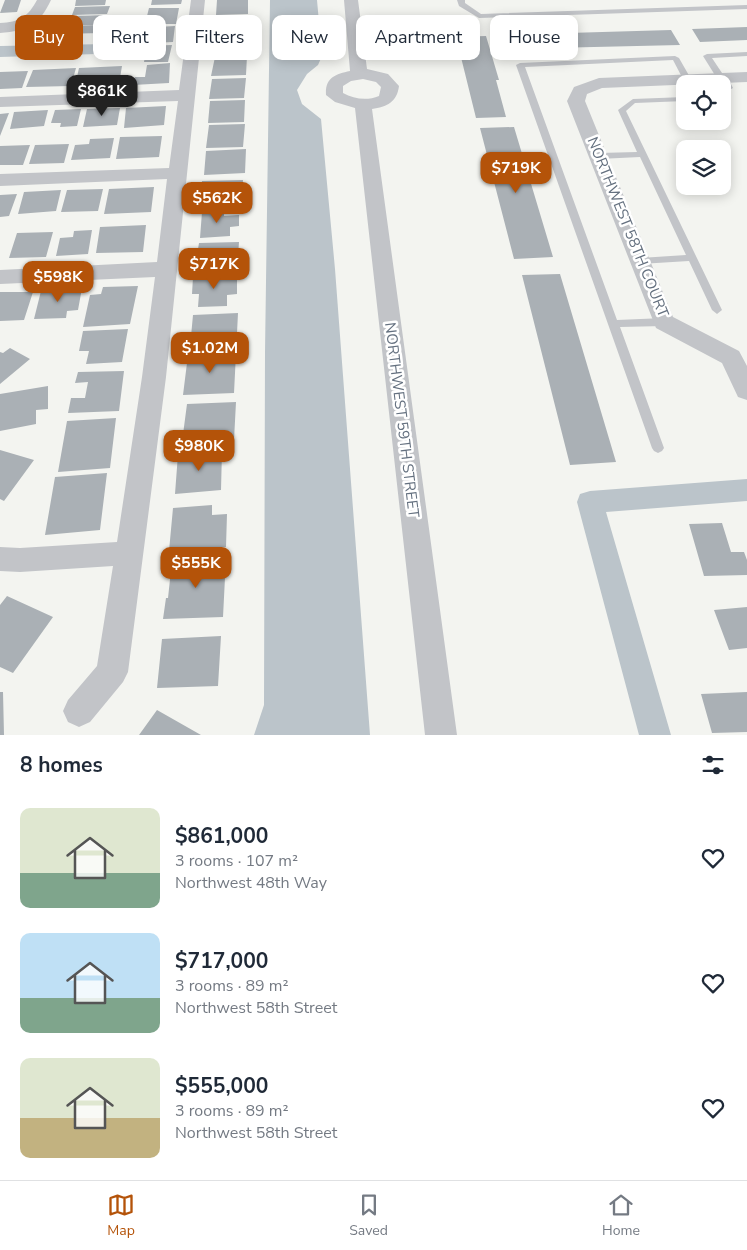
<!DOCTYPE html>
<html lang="en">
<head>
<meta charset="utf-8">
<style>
	:root { --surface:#fff; --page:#f6f6f7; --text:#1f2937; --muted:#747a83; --line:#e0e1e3; --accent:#b45309 }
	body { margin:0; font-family:"Nunito Sans",sans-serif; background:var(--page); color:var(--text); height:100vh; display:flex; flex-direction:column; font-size:19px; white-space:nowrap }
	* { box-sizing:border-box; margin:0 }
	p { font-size:16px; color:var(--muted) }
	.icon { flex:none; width:28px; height:28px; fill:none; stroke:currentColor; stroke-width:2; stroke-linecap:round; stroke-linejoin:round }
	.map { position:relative; height:735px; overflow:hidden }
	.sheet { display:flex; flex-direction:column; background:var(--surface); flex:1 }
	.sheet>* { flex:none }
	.hud { position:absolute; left:15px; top:15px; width:718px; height:45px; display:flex; gap:10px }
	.tools { position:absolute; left:676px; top:75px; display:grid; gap:10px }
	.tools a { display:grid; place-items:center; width:55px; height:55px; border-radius:10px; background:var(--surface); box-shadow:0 2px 12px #0003; font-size:25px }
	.price { position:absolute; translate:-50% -42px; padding:0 11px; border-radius:10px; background:var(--accent); color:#fff; font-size:16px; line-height:32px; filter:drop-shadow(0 1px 2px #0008) }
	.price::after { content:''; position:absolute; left:50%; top:30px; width:15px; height:11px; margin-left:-8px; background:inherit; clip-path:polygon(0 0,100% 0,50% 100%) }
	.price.current { background:#222; color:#fff }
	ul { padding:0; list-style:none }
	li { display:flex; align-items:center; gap:15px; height:125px; padding:0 20px }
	li span { display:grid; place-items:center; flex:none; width:140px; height:100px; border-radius:10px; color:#555 }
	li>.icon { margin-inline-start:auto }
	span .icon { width:60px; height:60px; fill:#fffc; stroke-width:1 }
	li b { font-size:21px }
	h2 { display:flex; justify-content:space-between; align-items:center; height:60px; padding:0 20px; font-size:21px }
	.tag { padding:0 18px; border-radius:10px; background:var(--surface); box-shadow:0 2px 12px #0003; font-size:18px; line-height:45px }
	.tag.current { background:var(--accent); color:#fff }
	.dock { display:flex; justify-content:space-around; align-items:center; height:70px; border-top:1px solid var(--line); background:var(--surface); font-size:14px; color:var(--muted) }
	.dock a { display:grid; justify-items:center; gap:2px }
	.dock .current { color:var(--accent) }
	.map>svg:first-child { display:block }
	.water { fill:#bbc4ca }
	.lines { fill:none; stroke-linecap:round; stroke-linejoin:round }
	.canal { fill:#bbc4ca; fill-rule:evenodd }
	.building { fill:#aab0b5 }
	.lane { fill:#c2c4c8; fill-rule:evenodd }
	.street { fill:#c2c4c8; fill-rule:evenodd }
	.labels { text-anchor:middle; stroke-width:5; stroke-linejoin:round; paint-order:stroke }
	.street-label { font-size:15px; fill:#64707f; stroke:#fff }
</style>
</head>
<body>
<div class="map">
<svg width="747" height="735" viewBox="0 0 747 735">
	<rect width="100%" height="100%" fill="#f3f4f0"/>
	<path class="water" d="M270,0H317L322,56L318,65L307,74L297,90L302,104L321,119L335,269L370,735H254L264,705L265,352Z
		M107,44L108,48L105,52L97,54L0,57V46Z"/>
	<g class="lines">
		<path class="canal" d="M747,479V501L606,512L671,735H639L577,502L580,494L590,491Z"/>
	</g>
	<path class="building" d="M5,0H21L17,12L0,13Z
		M76,0H106L105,5L75,6Z
		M152,0H182L181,4L151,5Z
		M217,0H248V14L216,15Z
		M110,6L107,14L72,15L75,7Z
		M149,8H179L176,24H145Z
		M111,15L108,24H103L101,33L60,34L63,26L100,25H69L72,16Z
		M219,17H256L255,24H249L248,33L216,34Z
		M175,26L173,42L152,43V37H145L146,31H156L157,27Z
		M747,27V40L700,42L692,29Z
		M671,30L680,45L504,49L500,35Z
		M248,35V52L214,54L216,37Z
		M486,36L499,80H496L506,117L476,118L456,37Z
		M172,45L168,62H144L145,56H138L140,46Z
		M247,56L246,75L211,76L215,57Z
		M170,63L169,83L133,85L135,77H145L147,65Z
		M122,66L119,84L75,86L79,68Z
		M76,68L71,86L26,87L33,70Z
		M28,71L22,88L0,89V72Z
		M246,78L244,98L209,99L212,79Z
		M245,100L244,122L208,123L210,101Z
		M166,106L164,125L124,128L126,108Z
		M120,108L117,125L83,127L87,109Z
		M81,109L77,126L60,127L61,123H51L55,110Z
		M48,110L44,126L10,129L14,112Z
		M9,113L0,136V114Z
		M245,124L243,147L206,148L209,125Z
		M514,127L553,257L514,259L480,128Z
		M162,136L159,157L116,159L120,137Z
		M114,138L110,158L71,160L75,145L89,144L90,139Z
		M69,144L64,163L29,164L35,145Z
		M30,145L23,165H0V146Z
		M246,149L245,173L204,175L206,151Z
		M243,180L241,206L199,208L202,181Z
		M154,187L151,212L104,214L109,189Z
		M103,189L98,211L61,212L67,190Z
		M61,190L56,211L18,214L24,192Z
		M17,194L9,216L0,217V195Z
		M224,210V216L239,215V226L230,227V236L200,238L202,212Z
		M146,225L143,252L96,253L100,227Z
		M92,230L88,254L56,256L60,238L73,237L74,231Z
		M53,232L46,257L9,258L17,233Z
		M239,242L237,271L194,273L199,243Z
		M560,274L616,462L570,465L522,275Z
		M237,275V294L227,295V306L198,307L199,294H192L193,277Z
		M138,286L130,324L83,327L90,295L101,294L103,287Z
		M82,288L78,310L67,311L66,318L34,319L41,291Z
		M0,292H33L24,320L0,321Z
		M238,313L237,333H227L226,345L190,347L193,315Z
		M128,329L122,362L86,364L89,351H79L83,331Z
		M10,348L30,359L0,384V352L3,353Z
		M236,353L234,393L183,395L188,355Z
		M124,371L119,411L68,413L71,398H85L88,382L75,383L78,372Z
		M48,386V409L36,410V424L0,431V394Z
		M236,402L234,440L182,442L187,404Z
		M116,418L110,468L58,472L67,421Z
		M0,450L34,460L4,501L0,499Z
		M222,451L221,490L175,494L178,454Z
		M107,473L100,530L45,535L55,477Z
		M212,505V515L227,514L226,547L169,551L173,508Z
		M722,523L731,552H744L747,560V575L704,576L689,524Z
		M226,558L223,617L163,619L166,598H168L172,561Z
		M7,596L53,617L13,673L0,667V605Z
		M747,607V648L729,650L714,610Z
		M221,636L218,686L157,688L162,639Z
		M0,692H3L4,735H0Z
		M747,692V732L712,733L701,694Z
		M157,710L201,735H139Z"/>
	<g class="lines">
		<path class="lane" d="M457,0H465V3L481,14L747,5V9L479,18L459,6Z
			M747,52V56L712,58L724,76H727L733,88L722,94V88L725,87L721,80H718L703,56L707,54Z
			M675,56L679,58L691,79L690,81H684L673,60L525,67L617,320L664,318L669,322L664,326L620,327L664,448L662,451L658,453L654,451L652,448L516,65L520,63Z
			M685,97V101L635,103L626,111L722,310L717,314L712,310L689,261L640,264L635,261L640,258L686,255L640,157L599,159L595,156L599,153L637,152L618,110L633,99Z"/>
		<path class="street" d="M37,0H51C39,25 28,31 0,33V23C19,22 28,17 37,0Z
			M191,0H205L166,377L128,672L123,682L90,722L79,727L68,722L63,711L68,700L97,666L113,566L20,572L0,571V547L20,548L117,542L142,377L155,277L0,284V270L157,262L167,179L0,186V174L169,168L178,101L0,107V97L179,90Z
			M344,0H358L367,69L388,74L399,86C397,102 387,107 372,109L457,735H425L355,108L335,102L326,95C325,78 335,74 350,71ZM363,79L376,82L381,87L379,96C367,101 354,99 343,93V86L351,81Z
			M747,72V82L602,88L587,94L585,101L673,317L739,351L747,366V400L738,397L722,363L656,328L567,101L574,87L599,78Z"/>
	</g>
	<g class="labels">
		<g class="street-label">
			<text transform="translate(628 227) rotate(68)" y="5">NORTHWEST 58TH COURT</text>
			<text transform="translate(402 420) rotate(83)" y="5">NORTHWEST 59TH STREET</text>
		</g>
	</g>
</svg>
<div class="tools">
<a><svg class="icon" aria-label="locate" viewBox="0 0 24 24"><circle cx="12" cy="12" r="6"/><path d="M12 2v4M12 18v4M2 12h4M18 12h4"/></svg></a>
<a><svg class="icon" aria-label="layers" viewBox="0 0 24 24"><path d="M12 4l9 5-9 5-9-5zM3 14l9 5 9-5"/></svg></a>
</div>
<b class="price current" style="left:102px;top:117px">$861K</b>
<b class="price" style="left:516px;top:194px">$719K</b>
<b class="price" style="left:217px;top:224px">$562K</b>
<b class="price" style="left:214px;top:290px">$717K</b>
<b class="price" style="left:58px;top:303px">$598K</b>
<b class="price" style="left:210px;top:374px">$1.02M</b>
<b class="price" style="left:199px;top:472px">$980K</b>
<b class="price" style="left:196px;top:589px">$555K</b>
<div class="hud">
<a class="tag current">Buy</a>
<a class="tag">Rent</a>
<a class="tag">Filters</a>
<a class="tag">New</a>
<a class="tag">Apartment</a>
<a class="tag">House</a>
</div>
</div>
<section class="sheet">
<h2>8 homes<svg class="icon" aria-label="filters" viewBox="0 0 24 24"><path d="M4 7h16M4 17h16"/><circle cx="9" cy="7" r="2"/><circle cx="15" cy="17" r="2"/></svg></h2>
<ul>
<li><span style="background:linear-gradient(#dfe7d0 65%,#7fa58c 0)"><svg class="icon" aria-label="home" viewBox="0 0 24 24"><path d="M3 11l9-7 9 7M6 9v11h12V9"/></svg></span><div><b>$861,000</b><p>3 rooms · 107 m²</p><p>Northwest 48th Way</p></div><svg class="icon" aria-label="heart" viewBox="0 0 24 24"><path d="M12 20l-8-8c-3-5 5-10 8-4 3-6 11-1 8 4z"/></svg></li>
<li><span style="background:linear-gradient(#bfe0f5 65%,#7fa58c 0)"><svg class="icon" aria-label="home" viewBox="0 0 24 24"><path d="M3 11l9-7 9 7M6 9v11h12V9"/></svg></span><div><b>$717,000</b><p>3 rooms · 89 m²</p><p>Northwest 58th Street</p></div><svg class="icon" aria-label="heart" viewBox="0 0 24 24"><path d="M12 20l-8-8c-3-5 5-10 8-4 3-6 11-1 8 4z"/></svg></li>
<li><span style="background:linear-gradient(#dfe7d0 60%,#c2b280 0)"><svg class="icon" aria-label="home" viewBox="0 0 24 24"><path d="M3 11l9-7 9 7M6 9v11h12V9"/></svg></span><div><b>$555,000</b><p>3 rooms · 89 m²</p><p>Northwest 58th Street</p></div><svg class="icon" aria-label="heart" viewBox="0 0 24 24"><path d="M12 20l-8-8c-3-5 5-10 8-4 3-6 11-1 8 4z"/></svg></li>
</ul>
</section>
<nav class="dock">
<a class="current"><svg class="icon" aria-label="map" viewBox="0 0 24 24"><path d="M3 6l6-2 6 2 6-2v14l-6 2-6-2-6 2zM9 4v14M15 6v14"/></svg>Map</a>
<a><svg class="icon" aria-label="saved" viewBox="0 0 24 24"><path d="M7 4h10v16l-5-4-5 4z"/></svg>Saved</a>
<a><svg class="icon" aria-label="home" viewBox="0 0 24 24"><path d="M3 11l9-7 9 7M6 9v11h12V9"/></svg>Home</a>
</nav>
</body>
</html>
